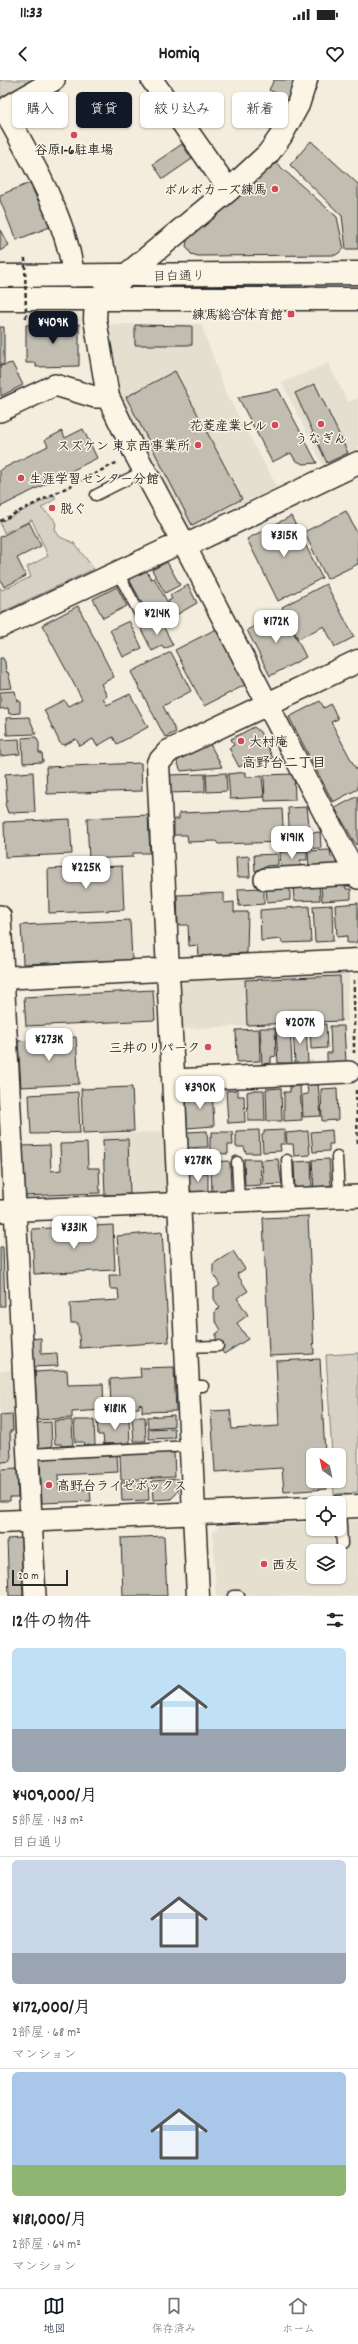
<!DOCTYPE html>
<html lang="ja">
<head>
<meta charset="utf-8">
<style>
	:root { --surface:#fff; --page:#f2f2f2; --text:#222; --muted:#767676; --line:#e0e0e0; --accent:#111827 }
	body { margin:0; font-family:Dekko,"Klee One",sans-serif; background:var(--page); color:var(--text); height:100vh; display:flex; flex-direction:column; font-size:15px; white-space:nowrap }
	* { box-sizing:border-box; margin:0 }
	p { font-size:13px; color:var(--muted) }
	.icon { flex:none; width:22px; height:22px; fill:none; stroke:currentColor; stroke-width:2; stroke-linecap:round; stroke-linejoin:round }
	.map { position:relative; height:1516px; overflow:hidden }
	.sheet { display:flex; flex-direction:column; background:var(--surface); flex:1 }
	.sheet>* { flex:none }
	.guide { position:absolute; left:12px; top:12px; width:334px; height:36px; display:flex; gap:8px }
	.needle { width:26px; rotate:327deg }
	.controls { position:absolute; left:306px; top:1368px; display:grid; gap:8px }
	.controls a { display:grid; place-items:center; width:40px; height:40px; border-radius:6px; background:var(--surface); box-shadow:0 1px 3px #0004; font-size:20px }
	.scale { position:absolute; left:12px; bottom:10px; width:56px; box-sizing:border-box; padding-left:4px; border:2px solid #2b2b2b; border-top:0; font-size:11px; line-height:14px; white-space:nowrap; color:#2b2b2b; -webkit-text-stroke:3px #fcf5e5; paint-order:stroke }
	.price { position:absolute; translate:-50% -34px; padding:0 9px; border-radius:8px; background:#fff; color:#222; font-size:13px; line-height:26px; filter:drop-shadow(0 1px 2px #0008) }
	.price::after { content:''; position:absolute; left:50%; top:24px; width:12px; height:9px; margin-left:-6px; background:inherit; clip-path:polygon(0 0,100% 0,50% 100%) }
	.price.current { background:var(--accent); color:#fff }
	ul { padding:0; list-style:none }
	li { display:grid; align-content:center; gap:8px; height:212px; padding:0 12px }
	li+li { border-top:1px solid var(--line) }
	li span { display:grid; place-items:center; height:124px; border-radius:6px; color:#555 }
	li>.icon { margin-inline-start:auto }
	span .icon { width:72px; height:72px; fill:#fffc; stroke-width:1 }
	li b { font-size:17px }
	h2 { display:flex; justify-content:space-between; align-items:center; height:48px; padding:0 12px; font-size:17px }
	.chip { padding:0 14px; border-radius:6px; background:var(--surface); box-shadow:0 1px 3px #0004; font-size:14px; line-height:36px }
	.chip.current { background:var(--accent); color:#fff }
	.status { display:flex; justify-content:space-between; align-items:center; height:28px; padding:0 20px; background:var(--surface); direction:ltr }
	.status svg { height:11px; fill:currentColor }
	header { display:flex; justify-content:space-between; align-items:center; height:52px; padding:0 12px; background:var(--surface); font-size:18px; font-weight:700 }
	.tabs { display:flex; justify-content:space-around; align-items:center; height:56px; border-top:1px solid var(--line); background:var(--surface); font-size:11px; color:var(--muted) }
	.tabs a { display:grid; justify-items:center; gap:2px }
	.tabs .current { color:var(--accent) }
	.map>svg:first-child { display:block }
	.built { fill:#e5dfd0; fill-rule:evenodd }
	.green { fill:#d6d1c4; stroke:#807e78 }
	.building { fill:#c2bdb1; stroke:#2b2b2b }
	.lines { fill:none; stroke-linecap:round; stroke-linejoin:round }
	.lane-casing { stroke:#2b2b2b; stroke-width:13 }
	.street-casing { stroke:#2b2b2b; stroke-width:24 }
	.secondary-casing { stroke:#2b2b2b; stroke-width:25 }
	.primary-casing { stroke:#2b2b2b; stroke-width:25 }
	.path { stroke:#2b2b2b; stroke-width:2.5; stroke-dasharray:4 3; stroke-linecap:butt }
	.lane { stroke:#fcf5e5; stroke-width:10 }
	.street { stroke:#fcf5e5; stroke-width:21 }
	.secondary { stroke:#fcf5e5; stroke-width:22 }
	.primary { stroke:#fcf5e5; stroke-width:22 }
	.path-bridge { stroke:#2b2b2b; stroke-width:2.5; stroke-dasharray:4 3; stroke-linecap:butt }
	.poi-dot { fill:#d1495b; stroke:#fcf5e5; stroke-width:1.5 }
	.labels { text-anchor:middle; stroke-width:3; stroke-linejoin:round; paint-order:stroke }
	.poi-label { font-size:13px; font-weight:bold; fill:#2b2b2b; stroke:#fcf5e5; text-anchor:end }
	.street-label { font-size:13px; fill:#2b2b2b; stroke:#fcf5e5 }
	.neighbourhood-label { font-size:14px; font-weight:bold; fill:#2b2b2b; stroke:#fcf5e5 }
</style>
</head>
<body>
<div class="status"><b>11:33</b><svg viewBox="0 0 49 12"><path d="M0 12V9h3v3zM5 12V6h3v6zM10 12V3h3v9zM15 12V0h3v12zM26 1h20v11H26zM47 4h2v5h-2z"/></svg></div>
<header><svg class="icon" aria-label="back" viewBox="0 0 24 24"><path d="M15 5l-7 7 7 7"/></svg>Homiq<svg class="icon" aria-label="heart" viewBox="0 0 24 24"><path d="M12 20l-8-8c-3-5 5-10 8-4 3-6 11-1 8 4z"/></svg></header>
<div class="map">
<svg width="358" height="1516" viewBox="0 0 358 1516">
	<rect width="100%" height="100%" fill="#f4edde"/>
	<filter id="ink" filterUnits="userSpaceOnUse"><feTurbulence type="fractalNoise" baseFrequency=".025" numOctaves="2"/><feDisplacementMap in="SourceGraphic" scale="8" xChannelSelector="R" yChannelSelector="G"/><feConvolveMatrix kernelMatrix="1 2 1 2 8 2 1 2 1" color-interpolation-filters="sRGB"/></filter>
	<g filter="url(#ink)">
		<path class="built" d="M110,244H201L226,313L277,407L193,448L184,446L119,323Z
			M328,283L348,322L358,318V370L323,386L282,303Z
			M350,893L347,918L348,941L181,949L179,909L185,901Z
			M164,1051L168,1109L162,1115L104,1118L101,1055Z
			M15,1290L19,1387L0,1388V1291Z
			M358,1440V1516H216L213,1453L219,1446L313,1442V1449H339V1441ZM313,1471H339V1497H313Z"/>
		<path class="green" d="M0,0H41L0,24Z
			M55,415V419L41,428L53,438L56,444L55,450L60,457L74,463L94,489L0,533V507L2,510L31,497L27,487L48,476L32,440L4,453L0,442Z
			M358,1273V1412L334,1414L333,1401H339V1375H332L326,1275Z"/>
		<path class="building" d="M274,0H297L284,25L275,21L278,14L269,10Z
			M311,61L358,104V169H346L342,136L290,85Z
			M182,64L192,79L163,99L153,84Z
			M275,82L337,137L344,169L336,175L198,176L191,174L186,166L188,157Z
			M30,103L38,121L40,119L50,147L16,160L0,120V115Z
			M0,150L9,165L0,171Z
			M79,244V286L36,287V283H26V245Z
			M135,245L192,246V265H135Z
			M0,247H4V284L0,286Z
			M12,283L23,305L1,316L0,286Z
			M175,291L242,419L192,445L126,317Z
			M315,304L348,373L327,383L295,313Z
			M278,309L317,383L303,384L295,380L291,373L272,382L238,317Z
			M83,349L97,378L0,427V390L48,366L45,360L62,351L65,358Z
			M346,431L358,455V484L327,499L304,452Z
			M291,436L322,498L278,521L247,459Z
			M29,442L41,466L17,478L26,496L4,507L0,499V457Z
			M167,482L180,505L165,513L152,490Z
			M146,490L151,499L154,498L168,523L148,534L129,499Z
			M326,504L354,557L335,567L324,546L298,559L282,527Z
			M188,505L197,523L176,535L168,521L172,519L170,515Z
			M117,507L127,526L103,538L93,519Z
			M78,526L114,597L101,604L107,616L103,619L107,625L130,614L148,647L117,664L113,657L97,666L93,659L80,666L76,659L64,665L60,663L44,630L64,620L68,626L82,619L42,545Z
			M283,532L306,577L270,596L247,550Z
			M160,540L173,565L164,569L162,566L152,571L141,549Z
			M129,541L142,568L123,577L110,550Z
			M216,549L245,605L204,626L175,570Z
			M171,572L191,611L163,626L176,652L165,657L131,592Z
			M0,578H3L5,582L6,592H8L12,608L0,609Z
			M15,611L17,621H20V633L9,634L8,628L0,629V612Z
			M320,621L324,628L331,624L338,639L331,642L356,689L358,688V709L333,722L289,637Z
			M29,637L36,654L7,655L6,638Z
			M254,647L260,652L273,678L256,687L252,680L239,687L229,668L234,665L231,659Z
			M36,657L39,663V673H42L43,682L23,683L22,658Z
			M19,659L20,674L0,676V660Z
			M210,664L222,687L181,691L177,682L178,680Z
			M141,683L142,711L47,714L46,687Z
			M33,692L35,732L8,733L5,724L7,721L5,694Z
			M246,692V697L262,696L264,717L230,719L228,694Z
			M226,693L227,711L207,712L206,694Z
			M205,694V712L168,713L167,695Z
			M294,694L295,720L265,721L264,695Z
			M358,716V763L356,765L335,728Z
			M307,727L310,753L320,752L321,768L297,769V763L290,764L288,728Z
			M282,729L284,762L218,764L216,761L188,762L187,755H174V739H179V733Z
			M148,735L150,773H133V777L89,779L87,738Z
			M70,739L72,774L5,777L4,742Z
			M330,770L331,777H336V788L309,789L308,771Z
			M307,771V780H300L301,789L281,791L280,772Z
			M278,774V785L266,786V791H255L254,775Z
			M249,776L250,797H237L236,777Z
			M122,786L124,830L49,833L48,789Z
			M319,804L320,820L294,821L293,805Z
			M345,804L346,809H351V819L322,821L321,805Z
			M290,805V820L267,822L266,807Z
			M264,808V824L239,826L238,809Z
			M224,813V823L234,822V832H248L247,873L199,876L198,865L189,866L188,845H178L177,815Z
			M358,823V858L356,863H347V856L337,857L335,825Z
			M332,825L333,861L315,862L313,826Z
			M309,826L311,862L282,863L281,859L261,861L260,830Z
			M130,840L132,880L23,884L21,845Z
			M340,896L341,941L247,945L245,900Z
			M153,910L155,940L26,946L24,917Z
			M326,944L327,968L311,969L310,945Z
			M330,946H344L346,982L327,983V973H331Z
			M290,947L292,983H278L276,948Z
			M293,947H306L308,983L295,984Z
			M260,948H275L276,976L271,977V983L262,984Z
			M259,949L260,981L237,982L236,950Z
			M76,957L79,1004L21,1007L18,961Z
			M318,1004L321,1036L303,1037L302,1015L308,1014L307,1005Z
			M290,1006H300L302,1040L284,1041V1012H290Z
			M132,1007L134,1051L83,1053L81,1009Z
			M212,1008L214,1046L187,1048L186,1016L201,1015L200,1009Z
			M281,1008L282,1041H267L266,1009Z
			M337,1008L338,1040L322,1041L321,1009Z
			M238,1010V1016H244L245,1042L228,1043L226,1011Z
			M255,1010H264L265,1041H248L247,1012Z
			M78,1012L80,1053L31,1054L29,1015Z
			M259,1050L260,1073H246L244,1067H236V1051Z
			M285,1050V1064H280L281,1071L263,1072L262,1055L264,1054V1051Z
			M332,1050L333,1064H329V1071L313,1072L311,1052Z
			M207,1051L208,1067L186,1068V1054L188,1052Z
			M308,1051L310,1075L294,1076L293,1064H287L286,1053Z
			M212,1052H232L233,1065H228V1074L210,1073V1056H212Z
			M128,1059L130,1114L105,1115L103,1060Z
			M87,1063L88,1088H99L100,1113L24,1116L23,1066L50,1065L51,1091L61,1090L60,1064Z
			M207,1070L208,1089L188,1090L187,1071Z
			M244,1079H260L261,1105L245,1106Z
			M278,1079L282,1104L263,1105L262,1080Z
			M329,1079L331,1106H323L324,1110L314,1111L312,1080Z
			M228,1081L230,1083L231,1108L225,1114H212L211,1084L212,1082Z
			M311,1081L312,1109L295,1110L294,1082Z
			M188,1093H208V1113L192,1114V1111H189Z
			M308,1136L314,1274L269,1276L263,1138Z
			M113,1145L115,1190L34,1194L32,1149Z
			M162,1152L169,1262L80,1268L78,1243H71L70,1223L119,1220L118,1209H110L109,1195H120L117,1156Z
			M0,1167H3L5,1226H0Z
			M233,1171L245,1189L237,1194L248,1211L237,1218L248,1235L237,1243L248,1259L224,1274L216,1262V1254L221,1250L215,1240V1231L220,1228L214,1219V1209L220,1205L213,1194V1184Z
			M41,1258V1274L57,1273L58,1286L30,1287L29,1259Z
			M320,1279L325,1375H313V1401H327V1409L284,1412L282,1388L215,1392L211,1331L230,1330L232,1349L279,1346L276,1281Z
			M174,1287L176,1331L142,1332V1325L139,1324V1328L111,1329L110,1299L141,1297L140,1288Z
			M67,1290L68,1305L103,1304L104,1330L72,1332V1338L37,1340L35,1292Z
			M12,1334L13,1351H10L11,1381L2,1382L0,1386V1335Z
			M174,1335V1346L148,1348L147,1337Z
			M132,1337H145L146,1361H134Z
			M129,1338L130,1363L104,1364L103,1355H98L97,1340Z
			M72,1340L73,1365L61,1366V1364H55L54,1341Z
			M74,1340H94L95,1365H84L83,1362H75Z
			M51,1342L52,1367L34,1368L33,1343Z
			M174,1348L175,1358L149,1359L148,1349Z
			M174,1372L175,1397L121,1400L120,1375Z
			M117,1375L118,1392L58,1395L59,1410L90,1409L91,1421L42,1423L40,1379Z
			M17,1389L18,1417H10V1421H0V1390Z
			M178,1399V1412L171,1419L153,1420L152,1401Z
			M148,1401L149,1420L122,1421L121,1402Z
			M164,1456L167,1516H123L121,1458Z
			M21,1458L23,1516H9L7,1459Z"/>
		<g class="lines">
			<g class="lane-casing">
				<path id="lane" d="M96,415L144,391
					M118,493L143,540
					M337,1077L339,1116
					M287,1080L289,1119
					M237,1082L239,1121
					M186,1267L218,1266
					M188,1306H203
					M28,1374L191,1366
					M340,1427L342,1464
					M233,1516H239"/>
			</g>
			<g class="street-casing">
				<path id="street" d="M54,0L9,26L6,34C31,78 70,147 73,196
					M152,0L229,110
					M0,331L55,305L95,317H108
					M185,466L358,798
					M0,547L182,462
					M265,799L356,794
					M0,836L35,1516
					M173,1000L349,992
					M0,1131L358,1116"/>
			</g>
			<g class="secondary-casing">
				<path id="secondary" d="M306,0L298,25L281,56L268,74L229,110L96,220L95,239L108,317L135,373L185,466L358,383
					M0,898L358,880
					M339,1427L358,1426
					M0,1442L313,1428
					M198,1516L158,683L169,671L358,581"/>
			</g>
			<g class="primary-casing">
				<path id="primary" d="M0,196L358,193
					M0,219H358"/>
			</g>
			<path class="path" d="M0,441L118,382
				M354,900V973
				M356,1010L358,1065"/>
			<use href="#lane" class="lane"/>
			<use href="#street" class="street"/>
			<use href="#secondary" class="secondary"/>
			<use href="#primary" class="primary"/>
			<path class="path-bridge" d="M25,178L26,240"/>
		</g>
	</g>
	<g class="poi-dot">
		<circle cx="74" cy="55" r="4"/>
		<circle cx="275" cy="109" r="4"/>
		<rect x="287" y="230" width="8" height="8" rx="2"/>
		<circle cx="321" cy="344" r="4"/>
		<circle cx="275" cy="345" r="4"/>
		<circle cx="198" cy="365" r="4"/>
		<circle cx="21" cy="398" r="4"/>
		<circle cx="52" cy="428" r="4"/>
		<circle cx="241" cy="661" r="4"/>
		<circle cx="208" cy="967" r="4"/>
		<circle cx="49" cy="1405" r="4"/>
		<circle cx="264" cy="1484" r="4"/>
	</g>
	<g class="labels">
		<g class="poi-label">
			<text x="74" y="74" text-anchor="middle">谷原1-6駐車場</text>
			<text x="267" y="114">ボルボカーズ練馬</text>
			<text x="283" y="239">練馬総合体育館</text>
			<text x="267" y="350">花菱産業ビル</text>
			<text x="321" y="363" text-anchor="middle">うなぎん</text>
			<text x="190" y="370">スズケン 東京西事業所</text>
			<text x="29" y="403" text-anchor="start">生涯学習センター分館</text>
			<text x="60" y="433" text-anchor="start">脱ぐ</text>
			<text x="249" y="666" text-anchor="start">大村庵</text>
			<text x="200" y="972">三井のリパーク</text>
			<text x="57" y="1410" text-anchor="start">高野台ライゼボックス</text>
			<text x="272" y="1489" text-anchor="start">西友</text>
		</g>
		<g class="street-label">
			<text transform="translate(179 195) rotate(-1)" y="5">目白通り</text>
		</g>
		<g class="neighbourhood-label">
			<text x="284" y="687">高野台二丁目</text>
		</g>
	</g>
</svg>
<div class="controls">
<a><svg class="needle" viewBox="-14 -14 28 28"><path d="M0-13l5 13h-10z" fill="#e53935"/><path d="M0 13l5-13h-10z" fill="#767676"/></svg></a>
<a><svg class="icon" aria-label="locate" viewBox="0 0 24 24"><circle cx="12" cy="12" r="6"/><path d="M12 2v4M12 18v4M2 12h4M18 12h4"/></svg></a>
<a><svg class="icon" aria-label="layers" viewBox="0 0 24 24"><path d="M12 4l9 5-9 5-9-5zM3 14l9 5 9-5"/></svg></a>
</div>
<div class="scale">20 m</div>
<b class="price current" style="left:53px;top:265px">¥409K</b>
<b class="price" style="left:284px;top:478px">¥315K</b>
<b class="price" style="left:157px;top:556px">¥214K</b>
<b class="price" style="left:276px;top:564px">¥172K</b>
<b class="price" style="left:292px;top:780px">¥191K</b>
<b class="price" style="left:86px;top:810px">¥225K</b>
<b class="price" style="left:300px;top:965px">¥207K</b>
<b class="price" style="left:49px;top:982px">¥273K</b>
<b class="price" style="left:200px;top:1030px">¥390K</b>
<b class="price" style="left:198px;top:1103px">¥278K</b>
<b class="price" style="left:74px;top:1170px">¥331K</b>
<b class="price" style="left:115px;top:1351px">¥181K</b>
<div class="guide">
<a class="chip">購入</a>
<a class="chip current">賃貸</a>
<a class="chip">絞り込み</a>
<a class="chip">新着</a>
</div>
</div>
<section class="sheet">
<h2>12件の物件<svg class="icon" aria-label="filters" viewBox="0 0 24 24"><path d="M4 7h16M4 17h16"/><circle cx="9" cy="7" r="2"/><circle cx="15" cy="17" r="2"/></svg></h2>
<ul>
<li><span style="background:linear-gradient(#bfe0f5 65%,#9aa5b1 0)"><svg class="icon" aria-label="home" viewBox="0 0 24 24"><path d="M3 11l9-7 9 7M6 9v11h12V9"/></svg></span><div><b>¥409,000/月</b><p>5部屋 · 143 m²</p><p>目白通り</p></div></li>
<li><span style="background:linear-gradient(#c9d6e8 75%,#9aa5b1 0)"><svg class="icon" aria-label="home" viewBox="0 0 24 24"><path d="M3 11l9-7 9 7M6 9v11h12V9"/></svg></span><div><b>¥172,000/月</b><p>2部屋 · 68 m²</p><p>マンション</p></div></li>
<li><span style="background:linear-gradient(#a9c7e8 75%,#8fb573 0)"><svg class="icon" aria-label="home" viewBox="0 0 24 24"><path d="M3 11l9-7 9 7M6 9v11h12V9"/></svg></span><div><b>¥181,000/月</b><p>2部屋 · 64 m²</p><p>マンション</p></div></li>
</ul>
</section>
<nav class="tabs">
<a class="current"><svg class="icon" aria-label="map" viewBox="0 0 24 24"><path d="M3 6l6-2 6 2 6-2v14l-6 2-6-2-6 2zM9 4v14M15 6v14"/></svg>地図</a>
<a><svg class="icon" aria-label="saved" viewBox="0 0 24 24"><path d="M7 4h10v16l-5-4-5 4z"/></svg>保存済み</a>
<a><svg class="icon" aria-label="home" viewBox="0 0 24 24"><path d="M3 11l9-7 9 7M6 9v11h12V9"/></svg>ホーム</a>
</nav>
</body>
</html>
